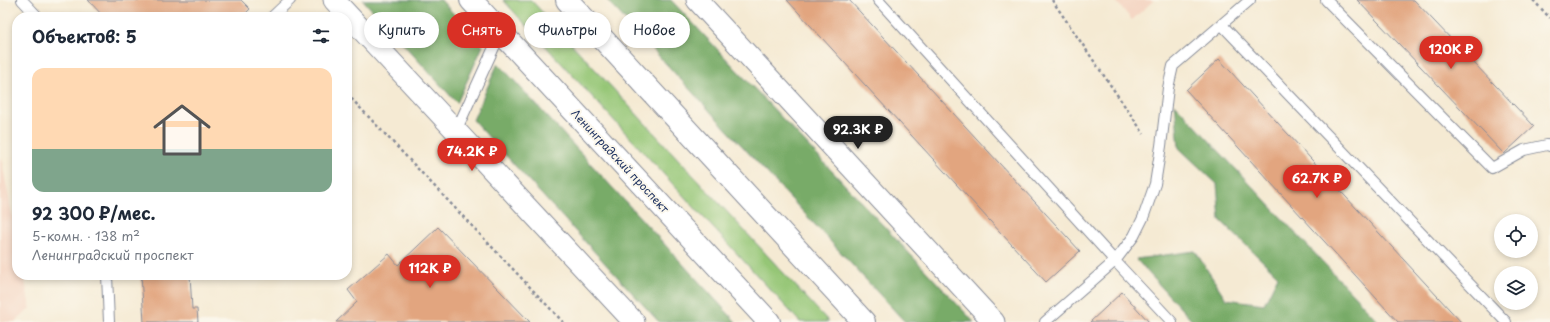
<!DOCTYPE html>
<html lang="ru">
<head>
<meta charset="utf-8">
<style>
	:root { --surface:#fff; --page:#f6f6f7; --text:#1f2937; --muted:#747a83; --line:#e0e1e3; --accent:#d93025 }
	body { margin:0; font-family:"Playpen Sans",sans-serif; background:var(--page); color:var(--text); height:100vh; display:flex; flex-direction:column; font-size:15px; white-space:nowrap }
	* { box-sizing:border-box; margin:0 }
	p { font-size:13px; color:var(--muted) }
	.icon { flex:none; width:22px; height:22px; fill:none; stroke:currentColor; stroke-width:2; stroke-linecap:round; stroke-linejoin:round }
	.map { position:relative; flex:1; overflow:hidden }
	.panel { position:absolute; left:12px; top:12px; width:340px; height:268px; display:flex; flex-direction:column; background:var(--surface); border-radius:16px; box-shadow:0 2px 6px #0003 }
	.panel>* { flex:none }
	.top-card { position:absolute; left:364px; top:12px; width:380px; height:36px; display:flex; gap:8px }
	.fabs { position:absolute; left:1494px; top:214px; display:grid; gap:8px }
	.fabs a { display:grid; place-items:center; width:44px; height:44px; border-radius:50%; background:var(--surface); box-shadow:0 2px 6px #0003; font-size:20px }
	.price { position:absolute; translate:-50% -34px; padding:0 9px; border-radius:14px; background:var(--accent); color:#fff; font-size:13px; line-height:26px; filter:drop-shadow(0 1px 2px #0008) }
	.price::after { content:''; position:absolute; left:50%; top:24px; width:12px; height:9px; margin-left:-6px; background:inherit; clip-path:polygon(0 0,100% 0,50% 100%) }
	.price.current { background:#222; color:#fff }
	ul { padding:0; list-style:none }
	li { display:grid; align-content:center; gap:8px; height:212px; padding:0 20px }
	li+li { border-top:1px solid var(--line) }
	li span { display:grid; place-items:center; height:124px; border-radius:12px; color:#555 }
	li>.icon { margin-inline-start:auto }
	span .icon { width:72px; height:72px; fill:#fffc; stroke-width:1 }
	li b { font-size:17px }
	h2 { display:flex; justify-content:space-between; align-items:center; height:48px; padding:0 20px; font-size:17px }
	.pill { padding:0 14px; border-radius:18px; background:var(--surface); box-shadow:0 2px 6px #0003; font-size:14px; line-height:36px }
	.pill.current { background:var(--accent); color:#fff }
	.map>svg:first-child { display:block }
	.built { fill:#f4d3c0 }
	.green { fill:#95c676; stroke:#587a6a }
	.forest { fill:#78ab67; stroke:#4a6d62 }
	.building { fill:#e2a57f }
	.lines { fill:none; stroke-linecap:round; stroke-linejoin:round }
	.lane-casing { stroke:#888c98; stroke-width:12 }
	.street-casing { stroke:#888c98; stroke-width:23 }
	.primary-casing { stroke:#888c98; stroke-width:24 }
	.path { stroke:#888c98; stroke-width:2.5; stroke-dasharray:3 3; stroke-linecap:butt }
	.lane { stroke:#fff; stroke-width:10 }
	.street { stroke:#fff; stroke-width:21 }
	.primary { stroke:#fff; stroke-width:22 }
	.labels { text-anchor:middle; stroke-width:4; stroke-linejoin:round; paint-order:stroke }
	.street-label { font-size:11px; fill:#1b2f5e; stroke:#fbf7ec }
</style>
</head>
<body>
<div class="map">
<svg width="1550" height="322" viewBox="0 0 1550 322">
	<rect width="100%" height="100%" fill="#fbf7ec"/>
	<filter id="ink" filterUnits="userSpaceOnUse"><feTurbulence type="fractalNoise" baseFrequency=".025" numOctaves="2"/><feDisplacementMap in="SourceGraphic" scale="8" xChannelSelector="R" yChannelSelector="G"/><feConvolveMatrix kernelMatrix="1 2 1 2 8 2 1 2 1" color-interpolation-filters="sRGB"/></filter>
	<filter id="wash" filterUnits="userSpaceOnUse"><feTurbulence type="fractalNoise" baseFrequency=".012" numOctaves="4" result="noise"/><feDisplacementMap in="SourceGraphic" scale="16" xChannelSelector="R" yChannelSelector="G"/><feGaussianBlur stdDeviation="0.9" result="paint"/><feColorMatrix in="noise" values="0 0 0 0 0 0 0 0 0 0 0 0 0 0 0 0 0 1.4 0 .05"/><feComposite in="paint" operator="in"/></filter>
	<g filter="url(#wash)">
		<rect width="100%" height="100%" fill="#f5ead3"/>
		<path class="built" d="M1115,0H1154L1132,20Z
			M0,152L17,240V275H24L30,308L15,322H0Z"/>
		<path class="green" d="M503,0H531L829,322H800Z"/>
		<path class="forest" d="M363,0H441L483,46L457,103Z
			M607,0H671L974,322H905Z
			M498,63L736,322H659L473,120Z
			M1175,104L1379,322H1193L1136,259L1195,251L1226,299L1264,304L1278,276L1220,220L1217,184L1179,148Z"/>
		<g id="blocks">
			<path class="building" d="M88,0H241L250,9L242,17H104Z
				M787,0H849L1080,251L1046,282Z
				M1357,0H1414L1534,126L1504,154Z
				M1219,59L1461,322H1398L1186,90Z
				M438,227L530,322H336L357,302L348,290L389,254L398,265Z
				M141,275H190L192,309H197L198,322H144Z
				M1122,292L1149,322H1090Z"/>
		</g>
	</g>
	<g filter="url(#ink)">
		<use href="#blocks" fill-opacity="0" stroke="#888c98" stroke-width="1"/>
		<g class="lines">
			<g class="lane-casing">
				<path id="lane" d="M22,0L38,17
					M878,0L1115,261L1045,322
					M1326,0L1492,168L1524,150L1547,145L1550,146
					M272,17L290,0
					M1222,25L1506,322
					M456,131L501,32
					M107,275L109,322
					M1172,322L1115,261L1134,236L1143,218L1155,184L1161,146L1168,88L1173,66L1250,0"/>
			</g>
			<g class="street-casing">
				<path id="street" d="M334,0L634,322
					M697,0L994,322"/>
			</g>
			<g class="primary-casing">
				<path id="primary" d="M471,0L769,322
					M567,0L864,322"/>
			</g>
			<path class="path" d="M1052,0L1144,134
				M1533,0L1550,18
				M347,94L563,322"/>
			<use href="#lane" class="lane"/>
			<use href="#street" class="street"/>
			<use href="#primary" class="primary"/>
		</g>
	</g>
	<g class="labels">
		<g class="street-label">
			<text transform="translate(620 161) rotate(47)" y="4">Ленинградский проспект</text>
		</g>
	</g>
</svg>
<div class="fabs">
<a><svg class="icon" aria-label="locate" viewBox="0 0 24 24"><circle cx="12" cy="12" r="6"/><path d="M12 2v4M12 18v4M2 12h4M18 12h4"/></svg></a>
<a><svg class="icon" aria-label="layers" viewBox="0 0 24 24"><path d="M12 4l9 5-9 5-9-5zM3 14l9 5 9-5"/></svg></a>
</div>
<b class="price" style="left:1451px;top:70px">120K ₽</b>
<b class="price current" style="left:858px;top:150px">92.3K ₽</b>
<b class="price" style="left:472px;top:172px">74.2K ₽</b>
<b class="price" style="left:1317px;top:199px">62.7K ₽</b>
<b class="price" style="left:430px;top:289px">112K ₽</b>
<div class="top-card">
<a class="pill">Купить</a>
<a class="pill current">Снять</a>
<a class="pill">Фильтры</a>
<a class="pill">Новое</a>
</div>
<section class="panel">
<h2>Объектов: 5<svg class="icon" aria-label="filters" viewBox="0 0 24 24"><path d="M4 7h16M4 17h16"/><circle cx="9" cy="7" r="2"/><circle cx="15" cy="17" r="2"/></svg></h2>
<ul>
<li><span style="background:linear-gradient(#ffd9b3 65%,#7fa58c 0)"><svg class="icon" aria-label="home" viewBox="0 0 24 24"><path d="M3 11l9-7 9 7M6 9v11h12V9"/></svg></span><div><b>92 300 ₽/мес.</b><p>5-комн. · 138 m²</p><p>Ленинградский проспект</p></div></li>
</ul>
</section>
</div>
</body>
</html>
